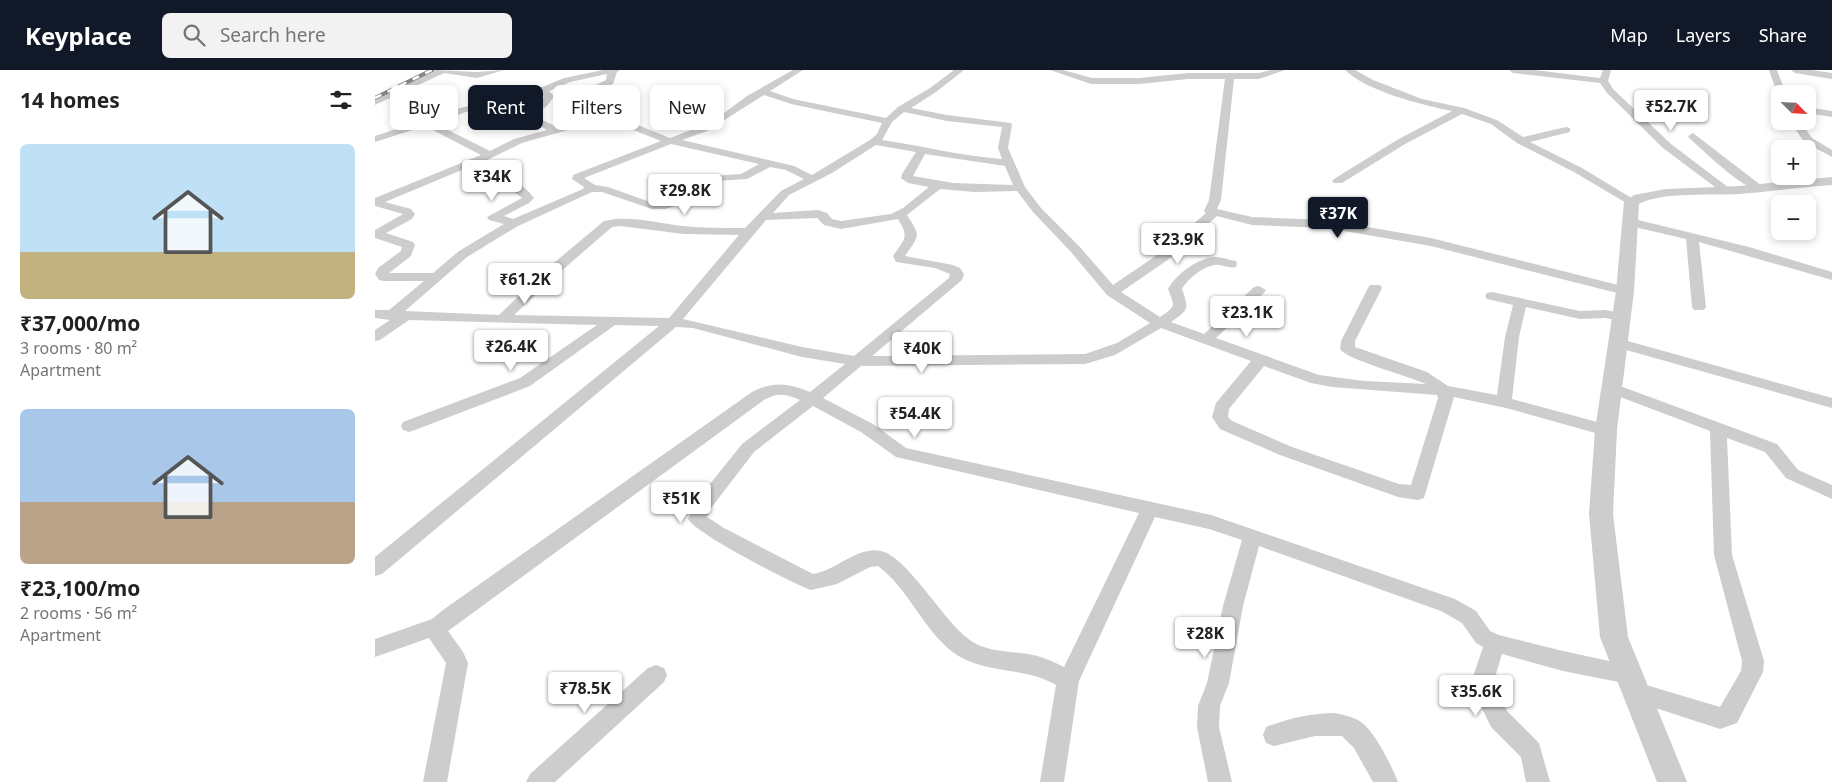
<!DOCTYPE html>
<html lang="en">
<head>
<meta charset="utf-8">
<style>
	:root { --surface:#fff; --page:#f2f2f2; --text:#222; --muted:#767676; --accent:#111827 }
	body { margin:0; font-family:"Noto Sans",sans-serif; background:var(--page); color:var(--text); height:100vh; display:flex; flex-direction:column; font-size:19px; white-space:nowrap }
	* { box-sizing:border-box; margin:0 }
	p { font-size:16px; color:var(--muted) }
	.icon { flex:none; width:28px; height:28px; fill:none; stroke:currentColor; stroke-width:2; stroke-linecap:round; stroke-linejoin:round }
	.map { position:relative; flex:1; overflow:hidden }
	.details { display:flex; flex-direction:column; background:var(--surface); width:375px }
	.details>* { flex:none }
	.banner { position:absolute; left:15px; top:15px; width:475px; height:45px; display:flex; gap:10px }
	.needle { width:32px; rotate:114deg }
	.fabs { position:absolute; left:1396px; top:15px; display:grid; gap:10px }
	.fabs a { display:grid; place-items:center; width:45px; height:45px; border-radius:8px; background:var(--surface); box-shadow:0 2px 8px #0003; font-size:25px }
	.price { position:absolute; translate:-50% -42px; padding:0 11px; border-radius:5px; background:#fff; color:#222; font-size:16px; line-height:32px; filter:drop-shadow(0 1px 2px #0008) }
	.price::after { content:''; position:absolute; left:50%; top:30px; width:15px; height:11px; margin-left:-8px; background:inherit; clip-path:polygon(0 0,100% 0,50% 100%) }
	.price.current { background:var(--accent); color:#fff }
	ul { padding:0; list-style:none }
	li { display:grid; align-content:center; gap:10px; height:265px; padding:0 20px }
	li span { display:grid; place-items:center; height:155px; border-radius:8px; color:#555 }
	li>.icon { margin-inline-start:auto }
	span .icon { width:90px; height:90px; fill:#fffc; stroke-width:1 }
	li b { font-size:21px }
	h2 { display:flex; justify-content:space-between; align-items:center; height:60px; padding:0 20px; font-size:21px }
	.tag { padding:0 18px; border-radius:8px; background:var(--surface); box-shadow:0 2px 8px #0003; font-size:18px; line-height:45px }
	.tag.current { background:var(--accent); color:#fff }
	header { display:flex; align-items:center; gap:30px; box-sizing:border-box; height:70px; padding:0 25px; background:var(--accent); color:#fff }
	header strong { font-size:24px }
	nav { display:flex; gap:28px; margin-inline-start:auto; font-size:18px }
	.search { width:350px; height:45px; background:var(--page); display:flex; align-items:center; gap:12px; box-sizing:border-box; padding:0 18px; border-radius:8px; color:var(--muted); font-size:19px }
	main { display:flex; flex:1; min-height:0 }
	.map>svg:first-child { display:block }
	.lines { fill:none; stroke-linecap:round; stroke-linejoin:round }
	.minor { fill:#cdcdcd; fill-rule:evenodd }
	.tertiary { fill:#cdcdcd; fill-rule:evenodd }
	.rail-casing { stroke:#858585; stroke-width:4 }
	.rail { stroke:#fff; stroke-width:2.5; stroke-dasharray:7; stroke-linecap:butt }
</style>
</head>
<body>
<header>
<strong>Keyplace</strong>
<div class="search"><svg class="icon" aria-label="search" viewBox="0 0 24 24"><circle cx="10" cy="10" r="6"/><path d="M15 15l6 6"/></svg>Search here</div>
<nav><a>Map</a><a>Layers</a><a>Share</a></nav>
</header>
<main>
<section class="details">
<h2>14 homes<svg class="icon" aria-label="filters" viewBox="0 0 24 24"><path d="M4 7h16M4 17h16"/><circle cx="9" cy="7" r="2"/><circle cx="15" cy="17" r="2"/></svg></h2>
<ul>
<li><span style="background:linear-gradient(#bfe0f5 70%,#c2b280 0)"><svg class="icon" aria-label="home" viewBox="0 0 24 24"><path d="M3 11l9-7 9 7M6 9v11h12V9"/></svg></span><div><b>₹37,000/mo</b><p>3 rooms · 80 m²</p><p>Apartment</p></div></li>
<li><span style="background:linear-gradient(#a9c7e8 60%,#b9a48a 0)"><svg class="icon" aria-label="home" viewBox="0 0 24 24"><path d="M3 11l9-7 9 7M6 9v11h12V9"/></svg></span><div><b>₹23,100/mo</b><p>2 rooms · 56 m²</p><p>Apartment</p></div></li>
</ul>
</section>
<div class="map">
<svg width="1457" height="712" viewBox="0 0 1457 712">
	<rect width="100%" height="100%" fill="#fff"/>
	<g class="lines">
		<path class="minor" d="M61,0L102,2L129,0L102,8L69,3L0,35V28Z
			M228,0H245L242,2L238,14L219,22L239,47L248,49L295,68L324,57L345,46L372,26L418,0H428L395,21L418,29L511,48L523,37L555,18L579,0H589L561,22L536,38L572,45L636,53L637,55L633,78L650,117L666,138L704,176L738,215L785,183L831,143L829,141L834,130L850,9H813L764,14H716L675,0H688L717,8H764L813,3H884L896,0H910L884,9H859L846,130L842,139L877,147L952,150L1056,168L1255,218L1257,221L1250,225L1056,176L952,158L877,155L842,146L794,189L746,222L785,247C801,236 800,237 793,219C801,204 824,187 841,187C847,187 854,190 861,191L862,194L861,197C853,199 847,194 840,195C829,196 812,209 807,219C814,239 814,240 796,252L829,264L879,217L884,216L891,220L889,223L841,268L944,305L989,311L1051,314C1034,306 972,290 965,279L966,271L993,218L995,215H1005L1007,218L980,271V277L1052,302L1073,316L1122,325L1130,267L1138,235L1112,229L1110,226L1112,223L1117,222L1205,241L1230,240L1251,244L1253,247L1246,251L1230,248L1205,249L1151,237L1144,267L1137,329L1237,356L1239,360L1237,364L1231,366L1131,338L1079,327L1049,428L1043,430L1023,427L905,385L845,359L837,347L841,333L876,291L786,258L740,285L710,294L486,296L448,328L498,354L531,378L836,445L1080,529L1101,541L1115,561L1124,565L1188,581L1262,597L1265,604L1262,611L1254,614L1188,601L1127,584L1121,604L1125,628L1132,641L1164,673L1175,712H1151L1146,687L1116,657L1103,630L1099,604L1108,577L1101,573L1087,553L1066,541L884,476L868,536L854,613L845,636L844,657L857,712H833L822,657L823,636L832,613L848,536L867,470L834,459L780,447L704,611L689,712H665L681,615C650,596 610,605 579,583C548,560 534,519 503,496L495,497L462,514L436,520C417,513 321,464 313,449L323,429L367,374L425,330C411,324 403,322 389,330L73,561L88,582L93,593L72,712H48L71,593L54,568L0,587V569L57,549L68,540L377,322C400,311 412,313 435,322L470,294L427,287L318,258L301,257L7,504L0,506V487L284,256L240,255L155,316L40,360L34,362L28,360L26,356L28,352L145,308L222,255L34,250L5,270L0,271V260L15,250L0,248V240H14L49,211H9L4,210L0,204L3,198L26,181L27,177L0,168V160L28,144L0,136V128L106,85L50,56L0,72V66L85,38L153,23L189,8ZM232,4L231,10L208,21L228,46L182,57L159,46L173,35L179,26L174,21L195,12ZM164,25L169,26L166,31L147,46L172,60L139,69L115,81L59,53L91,42ZM389,25L416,34L507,53L502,64L495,70L437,105L419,96L307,70L332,61ZM529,42L572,51L627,57L623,78L627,89C586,86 548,76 507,70L517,52ZM230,52L243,54L286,71L198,105L197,109L209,117L208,119L138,149L129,146L154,133L159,128C146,110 123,101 104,94L147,73L200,58ZM296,74L384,94L366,104L335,106L289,133H278L233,117L220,115L209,108ZM501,75L541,82L527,104L526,108L533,113L554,117L528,138L516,144L466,151L457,149L452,143L443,140L398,143L414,125L457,103ZM550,84L630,96L638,115L578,113L538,106ZM94,97L122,108L147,128L112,147L114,150L129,154L84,181L58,203H14L36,186L40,175L38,172L11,163L37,149L40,144L36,139L10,132ZM395,97L411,100L429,109L406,121L370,158C349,158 328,158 307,156C281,153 254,145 229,151L174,197L124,245L30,241L92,187L143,156L217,122H227L277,139H290L303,135L342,111L372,109ZM565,119L600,122L642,121L658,142L696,182L732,225L775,253L742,273L710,284L497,286L587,210L589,204L585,198L578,195L530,186C545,164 546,167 532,145ZM442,148L449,155L466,159L523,149C535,168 529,169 518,186L521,192L560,198L575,204L574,208L479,286L427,277L308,249L391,150ZM245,156L309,164L364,165L294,248L139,245L184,203L237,157ZM889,296L936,313L957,317L1062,325L1063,328L1036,415L1024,414L917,377L857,351L853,347L854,339ZM438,336L486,362L521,387L764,443L689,597C677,591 666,586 653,584C632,581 608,582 591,567C568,549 531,486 506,481C482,476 461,501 438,504L349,458L332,447L336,438L379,382Z
			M970,0H980L998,10L1047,29L1089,38L1122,50L1148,67L1191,57L1195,58V62L1155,72L1207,98L1263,132L1261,134H1253L1199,102L1142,73L1116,54L1087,44L1030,74L967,113H959L957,111L959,109L1022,70L1077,41C1047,35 991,21 970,0Z
			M1134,0H1160L1225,8L1228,0H1236L1233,11L1238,19L1296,74L1358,121L1352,124L1348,123L1288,78L1232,23L1225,13L1138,3Z
			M1394,0H1402L1411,24H1405V27L1403,26Z
			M1416,0H1436L1457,3V9L1420,3Z
			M1432,37L1457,41V47L1432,43Z
			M1415,51H1425L1437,68L1457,80V87L1429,72Z
			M1318,63L1387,116L1389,118L1387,120C1372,124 1327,79 1314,68L1313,66Z
			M1255,148L1374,177L1457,202V210L1324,172L1331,237L1329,240H1319L1317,237L1311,169L1251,155L1249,152Z
			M1242,268L1457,328V338L1237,276L1235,273L1237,270Z
			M1237,313L1402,374L1423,400L1457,415V429L1411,408L1390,382L1352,368L1357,485L1389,591L1388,602L1362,653L1345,659L1253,629L1250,622L1253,615L1261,612L1345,637L1366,601L1367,591L1339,485L1335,361L1232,322L1229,318L1232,314Z
			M281,595L289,598L292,605L289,612L180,712H151L155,704L273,598Z
			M960,643C969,645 979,647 986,652C1001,663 1016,695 1023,712H998L979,678L967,666H940L899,676L891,673L888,665L891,657C912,649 937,643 960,643Z"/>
		<path class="tertiary" d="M1457,107V115C1426,117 1395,122 1364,124C1337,126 1288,121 1264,134L1259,221L1242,360L1238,444L1253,567L1312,712H1282L1225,567L1214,444L1220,360L1241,221L1249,132L1259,125L1291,119L1364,116Z"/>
		<g class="rail-casing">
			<path id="rail" d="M0,28L57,0"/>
		</g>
		<use href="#rail" class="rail"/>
	</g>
</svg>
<div class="fabs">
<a><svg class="needle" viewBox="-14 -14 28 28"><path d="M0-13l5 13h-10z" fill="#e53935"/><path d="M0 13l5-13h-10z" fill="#767676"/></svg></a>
<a>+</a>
<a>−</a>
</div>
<b class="price" style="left:1296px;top:62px">₹52.7K</b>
<b class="price" style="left:117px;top:132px">₹34K</b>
<b class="price" style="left:310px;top:146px">₹29.8K</b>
<b class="price current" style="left:963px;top:169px">₹37K</b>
<b class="price" style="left:803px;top:195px">₹23.9K</b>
<b class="price" style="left:150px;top:235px">₹61.2K</b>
<b class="price" style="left:872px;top:268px">₹23.1K</b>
<b class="price" style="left:136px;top:302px">₹26.4K</b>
<b class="price" style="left:547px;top:304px">₹40K</b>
<b class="price" style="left:540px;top:369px">₹54.4K</b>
<b class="price" style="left:306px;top:454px">₹51K</b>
<b class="price" style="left:830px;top:589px">₹28K</b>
<b class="price" style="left:210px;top:644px">₹78.5K</b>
<b class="price" style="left:1101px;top:647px">₹35.6K</b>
<div class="banner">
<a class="tag">Buy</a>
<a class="tag current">Rent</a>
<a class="tag">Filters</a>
<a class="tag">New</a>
</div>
</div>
</main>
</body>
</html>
